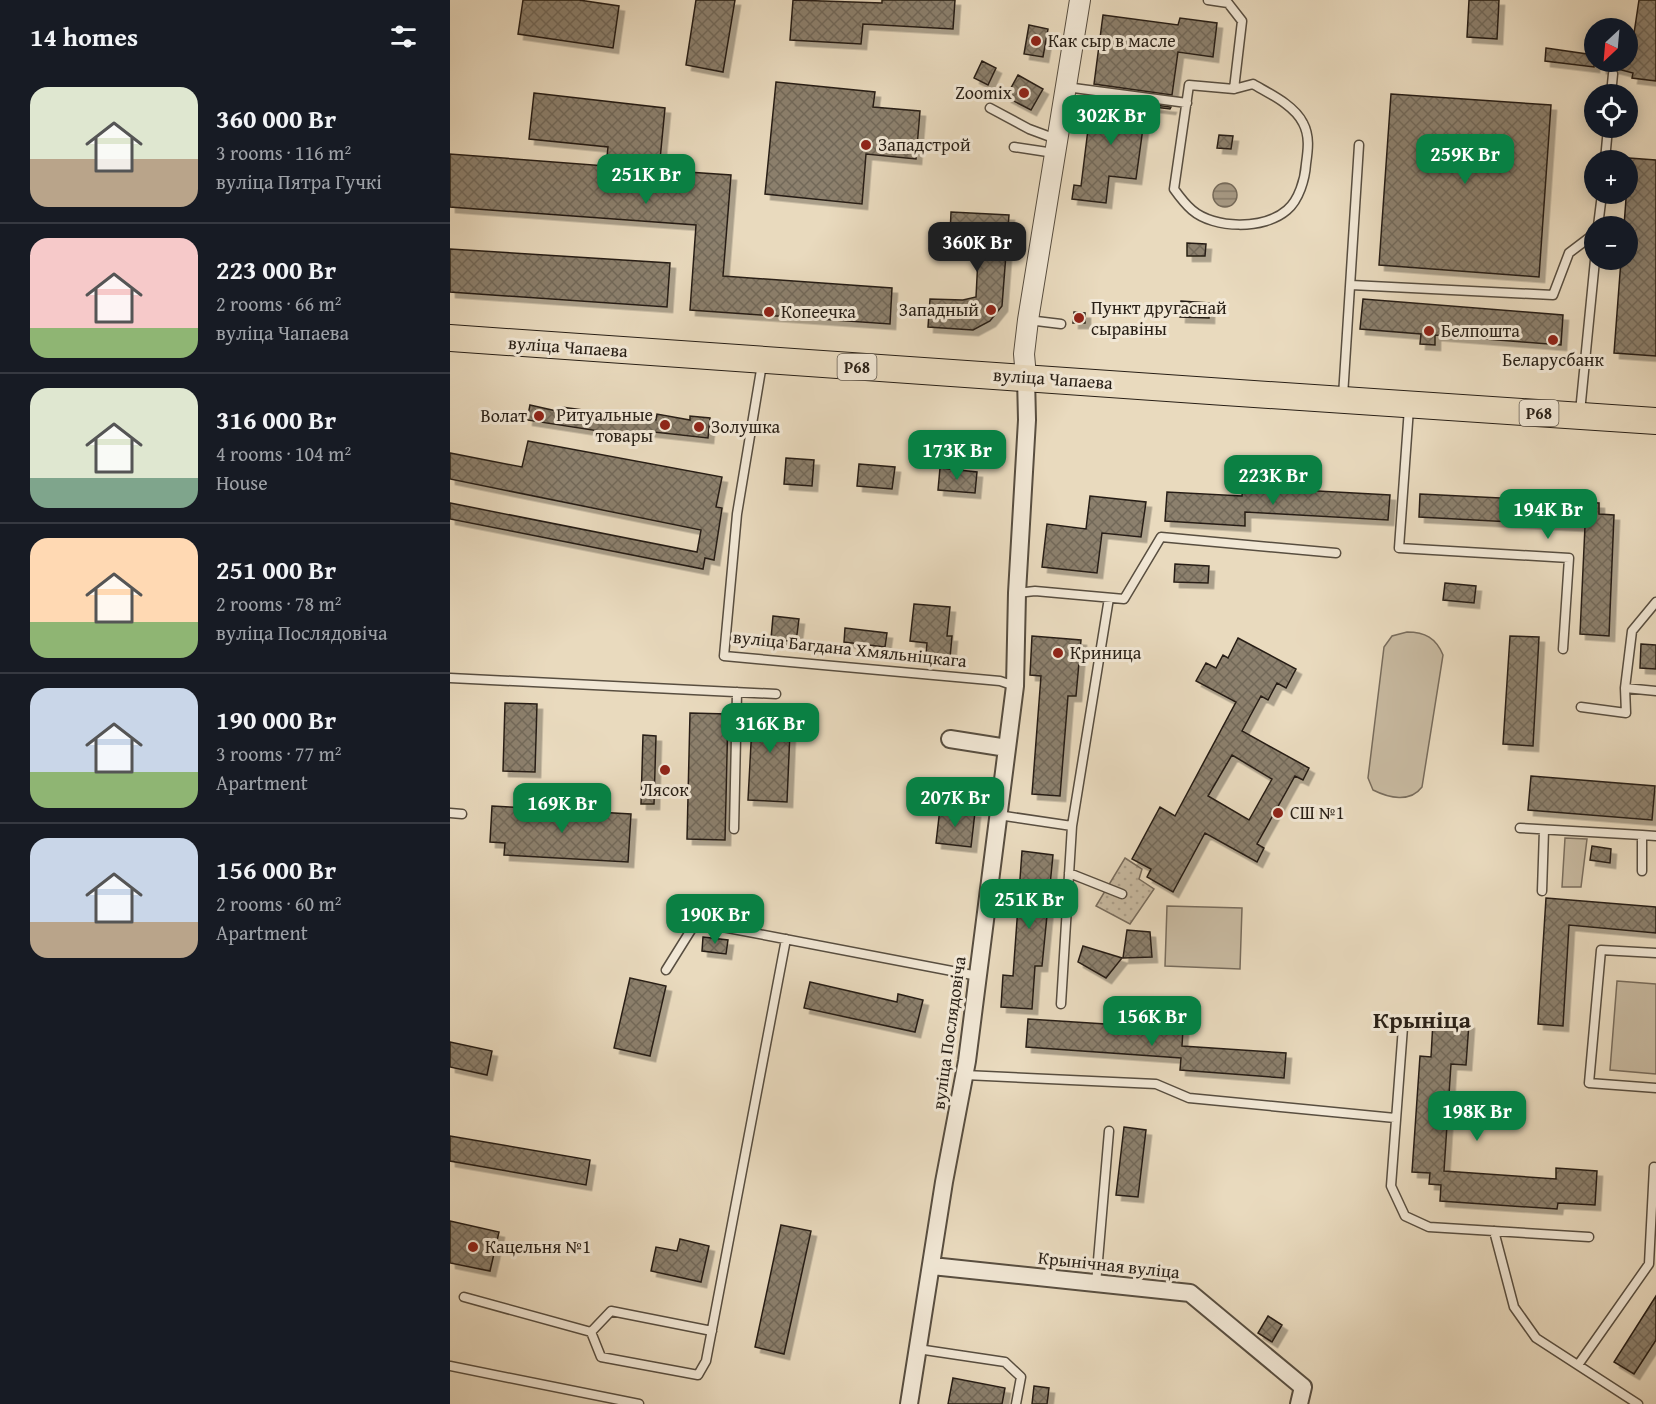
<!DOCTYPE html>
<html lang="en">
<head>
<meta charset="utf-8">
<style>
	:root { --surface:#171b24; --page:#242831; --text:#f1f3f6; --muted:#9ea1a6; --line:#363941; --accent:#0b8043 }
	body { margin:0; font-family:"Gentium Book Plus",serif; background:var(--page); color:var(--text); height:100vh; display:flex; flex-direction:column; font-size:22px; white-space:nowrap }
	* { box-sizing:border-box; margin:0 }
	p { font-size:20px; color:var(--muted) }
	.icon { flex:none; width:33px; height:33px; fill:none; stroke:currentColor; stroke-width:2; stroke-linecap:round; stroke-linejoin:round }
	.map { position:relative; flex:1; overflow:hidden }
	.drawer { display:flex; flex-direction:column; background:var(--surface); width:450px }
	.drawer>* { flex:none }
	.needle { width:39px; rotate:206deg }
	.fabs { position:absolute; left:1134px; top:18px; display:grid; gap:12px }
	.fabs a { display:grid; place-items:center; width:54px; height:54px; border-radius:50%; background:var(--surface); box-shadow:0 3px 15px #0003; font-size:30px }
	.price { position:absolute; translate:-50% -51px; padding:0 14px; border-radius:12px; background:var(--accent); color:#fff; font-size:20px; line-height:39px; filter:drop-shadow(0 2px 3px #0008) }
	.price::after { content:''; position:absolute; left:50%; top:36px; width:18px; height:14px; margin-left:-9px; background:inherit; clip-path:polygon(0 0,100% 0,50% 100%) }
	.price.selected { background:#222; color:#fff }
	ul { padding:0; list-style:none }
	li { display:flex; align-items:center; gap:18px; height:150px; padding:0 30px }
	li+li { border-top:2px solid var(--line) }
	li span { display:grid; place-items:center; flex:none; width:168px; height:120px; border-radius:18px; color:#555 }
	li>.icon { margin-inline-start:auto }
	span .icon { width:72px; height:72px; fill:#fffc; stroke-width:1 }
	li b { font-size:26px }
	h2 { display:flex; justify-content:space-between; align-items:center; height:72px; padding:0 30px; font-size:26px }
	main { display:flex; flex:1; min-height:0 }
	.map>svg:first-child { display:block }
	.grass { fill:url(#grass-dots); stroke:#786c5c; stroke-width:1.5 }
	.park { fill:#c8baa1; stroke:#786c5c; stroke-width:1.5 }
	.water { fill:url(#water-rules); stroke:#746959; stroke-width:1.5 }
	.building { fill:url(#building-cross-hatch); stroke:#281f16; stroke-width:1.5; fill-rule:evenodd; filter:url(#shadow) }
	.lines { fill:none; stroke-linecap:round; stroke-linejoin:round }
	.service-casing { stroke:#584e40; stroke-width:11 }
	.minor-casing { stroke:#584e40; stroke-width:20 }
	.tertiary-casing { stroke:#584e40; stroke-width:22 }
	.primary-casing { stroke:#281f16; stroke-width:28 }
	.service { stroke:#f1e7d5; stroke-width:8 }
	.minor { stroke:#f1e7d5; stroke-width:16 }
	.tertiary { stroke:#f1e7d5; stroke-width:20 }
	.primary { stroke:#e9dabe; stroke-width:26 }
	.poi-dot { fill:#8f2418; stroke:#f1e7d5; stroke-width:2 }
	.labels { text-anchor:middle; stroke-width:6; stroke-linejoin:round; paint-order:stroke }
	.shield { fill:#f1e7d5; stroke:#645b4f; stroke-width:1.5 }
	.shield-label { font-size:16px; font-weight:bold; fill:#281f16 }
	.poi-label { font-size:18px; fill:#281f16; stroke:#f1e7d5; text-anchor:start }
	.street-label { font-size:18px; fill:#281f16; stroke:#f1e7d5 }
	.district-label { font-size:24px; font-weight:bold; fill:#281f16; stroke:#f1e7d5 }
</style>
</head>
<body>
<main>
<section class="drawer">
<h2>14 homes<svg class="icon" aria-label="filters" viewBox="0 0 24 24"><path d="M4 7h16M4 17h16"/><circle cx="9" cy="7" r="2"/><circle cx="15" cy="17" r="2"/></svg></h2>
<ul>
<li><span style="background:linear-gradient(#dfe7d0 60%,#b9a48a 0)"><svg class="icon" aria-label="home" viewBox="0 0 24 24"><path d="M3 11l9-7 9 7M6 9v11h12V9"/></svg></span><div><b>360 000 Br</b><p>3 rooms · 116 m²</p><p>вуліца Пятра Гучкі</p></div></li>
<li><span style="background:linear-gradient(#f6c9c9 75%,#8fb573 0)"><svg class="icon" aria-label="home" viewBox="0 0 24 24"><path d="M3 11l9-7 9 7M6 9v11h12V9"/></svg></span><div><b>223 000 Br</b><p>2 rooms · 66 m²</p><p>вуліца Чапаева</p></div></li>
<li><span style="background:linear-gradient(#dfe7d0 75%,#7fa58c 0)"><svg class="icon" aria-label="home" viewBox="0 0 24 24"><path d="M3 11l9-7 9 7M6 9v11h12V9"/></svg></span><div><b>316 000 Br</b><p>4 rooms · 104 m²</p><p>House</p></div></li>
<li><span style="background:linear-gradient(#ffd9b3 70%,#8fb573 0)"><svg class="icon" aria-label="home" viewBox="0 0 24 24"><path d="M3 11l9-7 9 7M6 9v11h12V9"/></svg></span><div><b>251 000 Br</b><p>2 rooms · 78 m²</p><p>вуліца Послядовіча</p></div></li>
<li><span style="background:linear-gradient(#c9d6e8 70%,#8fb573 0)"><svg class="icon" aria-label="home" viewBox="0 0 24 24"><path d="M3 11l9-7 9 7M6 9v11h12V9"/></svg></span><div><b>190 000 Br</b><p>3 rooms · 77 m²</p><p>Apartment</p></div></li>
<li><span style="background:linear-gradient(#c9d6e8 70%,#b9a48a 0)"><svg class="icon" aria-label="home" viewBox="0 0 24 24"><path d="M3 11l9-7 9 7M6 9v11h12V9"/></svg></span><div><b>156 000 Br</b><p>2 rooms · 60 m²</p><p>Apartment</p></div></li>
</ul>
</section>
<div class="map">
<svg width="1206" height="1404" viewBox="0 0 1206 1404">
	<defs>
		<pattern id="grass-dots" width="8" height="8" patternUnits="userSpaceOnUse" patternTransform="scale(1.5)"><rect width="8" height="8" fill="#c8baa1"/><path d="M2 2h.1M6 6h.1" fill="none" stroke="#ac9f8a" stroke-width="1.8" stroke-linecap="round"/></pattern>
		<pattern id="water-rules" width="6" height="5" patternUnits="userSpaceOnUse" patternTransform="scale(1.5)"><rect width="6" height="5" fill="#a79a85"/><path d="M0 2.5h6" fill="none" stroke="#887d6c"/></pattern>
		<pattern id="building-cross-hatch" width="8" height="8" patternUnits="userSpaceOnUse" patternTransform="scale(1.5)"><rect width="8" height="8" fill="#8c806d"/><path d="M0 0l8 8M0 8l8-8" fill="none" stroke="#726859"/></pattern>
		<filter id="shadow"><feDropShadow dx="5.5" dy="5.5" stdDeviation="0" flood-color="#0004"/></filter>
	</defs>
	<rect width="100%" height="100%" fill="#e9dabe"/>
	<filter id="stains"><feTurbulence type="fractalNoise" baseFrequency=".00333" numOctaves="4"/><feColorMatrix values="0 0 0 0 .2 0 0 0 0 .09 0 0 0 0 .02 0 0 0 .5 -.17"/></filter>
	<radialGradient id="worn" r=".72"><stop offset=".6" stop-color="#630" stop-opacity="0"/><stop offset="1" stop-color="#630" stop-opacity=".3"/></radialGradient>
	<path class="grass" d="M675,858L692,869L689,879L704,889L680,924L646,906Z"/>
	<path class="park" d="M957,632C975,632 986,638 993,655L972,787C960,803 939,798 923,790L918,778L934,647L942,636Z
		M1115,838L1137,839L1131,887H1112Z
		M717,906L792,908L790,969L715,966Z
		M1167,981L1206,984V1074L1160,1070Z"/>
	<path class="water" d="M763 195a12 12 0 1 1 24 0a12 12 0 1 1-24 0Z"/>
	<path class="building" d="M73,0H129L169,6L163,48L68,34Z
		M246,0H285L273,72L236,65Z
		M343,0L432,3V0H505L503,29L413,24L411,44L340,40Z
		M1019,0H1049L1047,39L1017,37Z
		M1189,0H1206V81L1182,78L1183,73L1164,68H1151L1152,62L1180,60Z
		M653,15L728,25L730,18L767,23L763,57L728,52L722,95L644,84Z
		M579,25L598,29L593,57L574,54Z
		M1096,48L1144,55V67L1095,61Z
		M532,61L546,68L538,85L524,78Z
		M568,75L593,89L581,110L556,97Z
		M326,82L425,92L423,107L470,111L466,159L416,154L412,204L315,194Z
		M84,93L215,108L209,170L281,175L273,276L442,288L440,324L240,310L246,225L0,207V154L156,166L158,147L79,139Z
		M941,94L1101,105L1089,277L929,265Z
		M642,97L721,107L720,109L696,106L686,179L659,176L656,203L622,199L624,185L631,186Z
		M769,135L783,136L781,149L767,148Z
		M1179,158L1206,160V356L1164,353L1171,260H1178V226H1174Z
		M501,212L559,215L552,306L540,321L523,330L478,327L480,299L513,300L526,297L529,239L500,236Z
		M737,243L756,244L755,256H737Z
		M0,249L220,263L217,307L0,292Z
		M913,299L1113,315L1111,345L985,335V345L970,344L971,334L910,329Z
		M731,301L759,303V318L730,317Z
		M624,312L635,313V323H623Z
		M80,405L111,412L112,407L206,420L207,414L240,420V416L260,418L258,438L195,431L194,438L77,420Z
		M78,441L272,477L266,507L272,508L264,560L255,558L253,569L0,519V503L247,552L251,530L0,479V453L72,467Z
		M336,458L364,460L362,486L334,484Z
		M409,464L445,467L442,489L407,486Z
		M490,468L527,472L525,493L488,490Z
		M793,487L940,495L938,520L795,512V526L715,521L717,492L792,496Z
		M970,494L1149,503V514L1164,515L1159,636L1130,634L1135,526L969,517Z
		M640,496L696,502L691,537L652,533L647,573L592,567L597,524L636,529Z
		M725,564L759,566L758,583L724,582Z
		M995,583L1026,586L1024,603L993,600Z
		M464,604L500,607L497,636H502L500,658L476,655L477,643L460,641Z
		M323,616L349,619L346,642L321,639Z
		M395,628L437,633L435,647L394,642Z
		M582,636L631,640L626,696H618L610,796L582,794L591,676L580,675Z
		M1060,636L1089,637L1083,746L1053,744Z
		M788,638L846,669L836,688L827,683L818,700L811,696L792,731L859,768L853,780L845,776L807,844L814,848L807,862L755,833L723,892L697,877L701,869L682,859L710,807L725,816L786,702L746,681L756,663L766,668L773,655L778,658ZM782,755L822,779L799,820L758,796Z
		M1191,644L1206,645V669L1190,668Z
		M55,703L87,704L85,772L53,771Z
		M303,706L341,708L337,802L298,800Z
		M240,713L278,714L275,840L237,839Z
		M193,735L206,736L204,804H191Z
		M1081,776L1205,786L1202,820L1078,810Z
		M42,806L181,814L178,862L54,855L55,843L40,842Z
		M490,808L525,812L521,847L486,843Z
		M1142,846L1161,849L1160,863L1140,860Z
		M572,851L603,855L592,966H585L582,1009L551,1007L553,975L563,976Z
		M1096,898L1206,907V933L1119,925L1113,1026L1088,1024Z
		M677,930L700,932L702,957L673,958Z
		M253,937L278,940L276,954L252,951Z
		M633,946L672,958L656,978L628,962Z
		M180,978L216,986L200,1056L164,1048Z
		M360,982L447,1002L448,994L473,1000L465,1032L354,1008Z
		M578,1019L733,1029L732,1046L836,1053L834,1078L730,1070L731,1058L576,1047Z
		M983,1021L1019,1023L1016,1065L1001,1064L994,1171L1106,1179V1168L1147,1171L1145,1205L1108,1203L1107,1209L990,1201L991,1185L979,1184L980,1173L962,1172L970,1056L981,1057Z
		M0,1042L42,1051L37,1075L0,1067Z
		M674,1127L696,1130L688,1197L666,1195Z
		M0,1136L140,1160L136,1185L0,1161Z
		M0,1221L49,1232L40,1271L0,1263Z
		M331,1225L361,1231L334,1354L305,1347Z
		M230,1239L259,1246L251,1282L201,1271L206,1247L227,1251Z
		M1206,1296V1340L1184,1374L1164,1362Z
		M818,1316L832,1325L822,1342L808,1333Z
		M503,1378L555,1388L552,1404H498Z
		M584,1386L599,1388L597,1404H582Z"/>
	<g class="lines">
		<g class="service-casing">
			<path id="service" d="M758,0L778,3L792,21L784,89
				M803,84C820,94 844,105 853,123C860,136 858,150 856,164C855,179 849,200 837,210C814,230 764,229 742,210C735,204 729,196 724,189L739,85L784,89Z
				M616,87L737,103
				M1161,94L1163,74
				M540,108L579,129L606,139
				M564,147L604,153
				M1155,160L1158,128
				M1148,226L1152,194
				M901,285L1103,295L1119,253L1144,234
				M578,320L611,324
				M312,364L287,514L274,656L550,681L565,686
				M893,396L909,145
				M959,408L949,548L1119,558L1113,649
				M1130,412L1145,260
				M567,593L585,591L674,599L711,537L886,553
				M1206,602L1182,631L1175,688L1206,691
				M0,678L326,694
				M1131,707L1176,713L1175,688
				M0,813L12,814
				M548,815L622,826L611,1004
				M622,826L659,598
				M1070,828L1192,835
				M284,829L287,692
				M1192,871V835L1206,836
				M619,873L672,894
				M1092,891L1094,830
				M1206,953L1151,950L1139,1083L1206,1088
				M216,970L246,922L528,976
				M953,1027L941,1186L955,1216L979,1227L1139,1237
				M515,1075L706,1084L739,1098L945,1118
				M1044,1231L1064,1307L1086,1338L1188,1404
				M646,1284L659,1131
				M14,1297L141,1332L151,1357L248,1375L256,1361L336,939
				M141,1332L161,1311L262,1331
				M468,1349L555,1362L571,1377L566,1404
				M1128,1365L1199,1264L1204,1167
				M0,1366L189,1404"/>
		</g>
		<g class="minor-casing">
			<path id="minor" d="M500,739L557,748
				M482,1266L740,1293L853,1387L849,1404
				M459,1404L494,1182L517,1061L565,686L567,593L577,420L576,377"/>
		</g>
		<g class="tertiary-casing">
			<path id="tertiary" d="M576,377L574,354L578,320L630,0"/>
		</g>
		<g class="primary-casing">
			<path id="primary" d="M0,338C402,369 804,393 1206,421"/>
		</g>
		<use href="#service" class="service"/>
		<use href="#minor" class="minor"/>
		<use href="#tertiary" class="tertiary"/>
		<use href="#primary" class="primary"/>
	</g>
	<g class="poi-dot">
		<circle cx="586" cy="41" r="6"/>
		<circle cx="574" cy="93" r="6"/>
		<circle cx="416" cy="145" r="6"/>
		<circle cx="541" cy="310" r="6"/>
		<circle cx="319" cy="312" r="6"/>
		<circle cx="629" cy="318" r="6"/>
		<circle cx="979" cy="331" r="6"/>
		<circle cx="1103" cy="340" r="6"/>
		<circle cx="89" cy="416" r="6"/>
		<circle cx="215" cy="425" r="6"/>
		<circle cx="249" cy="427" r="6"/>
		<circle cx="608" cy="653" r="6"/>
		<circle cx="215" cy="770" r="6"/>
		<circle cx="828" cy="813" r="6"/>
		<circle cx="23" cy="1247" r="6"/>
	</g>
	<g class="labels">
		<g class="shield">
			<rect x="387.5" y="354" width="39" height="26" rx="4.5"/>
			<rect x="1069.5" y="400" width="39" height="26" rx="4.5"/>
		</g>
		<g class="shield-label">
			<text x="407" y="373">Р68</text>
			<text x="1089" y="419">Р68</text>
		</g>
		<g class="poi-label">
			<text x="598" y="47">Как сыр в масле</text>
			<text x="562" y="99" text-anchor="end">Zoomix</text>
			<text x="428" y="151">Западстрой</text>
			<text x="641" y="314">Пункт другаснай<tspan x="641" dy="21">сыравіны</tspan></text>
			<text x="529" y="316" text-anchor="end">Западный</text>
			<text x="331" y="318">Копеечка</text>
			<text x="991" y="337">Белпошта</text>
			<text x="1103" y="366" text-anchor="middle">Беларусбанк</text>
			<text x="203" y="421" text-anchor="end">Ритуальные<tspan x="203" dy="21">товары</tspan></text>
			<text x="77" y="422" text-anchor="end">Волат</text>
			<text x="261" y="433">Золушка</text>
			<text x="620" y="659">Криница</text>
			<text x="215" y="796" text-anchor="middle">Лясок</text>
			<text x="840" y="819">СШ №1</text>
			<text x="35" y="1253">Кацельня №1</text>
		</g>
		<g class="street-label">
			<text transform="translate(118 347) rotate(4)" y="6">вуліца Чапаева</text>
			<text transform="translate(603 379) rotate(4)" y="6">вуліца Чапаева</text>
			<text transform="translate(400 649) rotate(6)" y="6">вуліца Багдана Хмяльніцкага</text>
			<text transform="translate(499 1033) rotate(-82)" y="6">вуліца Послядовіча</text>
			<text transform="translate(659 1265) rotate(6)" y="6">Крынічная вуліца</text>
		</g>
		<g class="district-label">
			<text x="972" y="1028">Крыніца</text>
		</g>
	</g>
	<rect width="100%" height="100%" filter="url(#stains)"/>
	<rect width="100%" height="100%" fill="url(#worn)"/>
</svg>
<div class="fabs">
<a><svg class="needle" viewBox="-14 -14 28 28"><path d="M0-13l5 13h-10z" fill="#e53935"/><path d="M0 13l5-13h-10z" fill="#9ea1a6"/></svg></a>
<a><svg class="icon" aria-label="locate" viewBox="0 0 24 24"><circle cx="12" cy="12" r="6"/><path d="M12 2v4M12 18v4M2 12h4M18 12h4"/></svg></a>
<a>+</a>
<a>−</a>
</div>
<b class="price" style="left:661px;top:146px">302K Br</b>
<b class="price" style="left:1015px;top:185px">259K Br</b>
<b class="price" style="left:196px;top:205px">251K Br</b>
<b class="price selected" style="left:527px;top:273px">360K Br</b>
<b class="price" style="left:507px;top:481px">173K Br</b>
<b class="price" style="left:823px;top:506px">223K Br</b>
<b class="price" style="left:1098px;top:540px">194K Br</b>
<b class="price" style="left:320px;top:754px">316K Br</b>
<b class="price" style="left:505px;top:828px">207K Br</b>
<b class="price" style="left:112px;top:834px">169K Br</b>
<b class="price" style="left:579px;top:930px">251K Br</b>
<b class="price" style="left:265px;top:945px">190K Br</b>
<b class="price" style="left:702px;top:1047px">156K Br</b>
<b class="price" style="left:1027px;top:1142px">198K Br</b>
</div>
</main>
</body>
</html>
